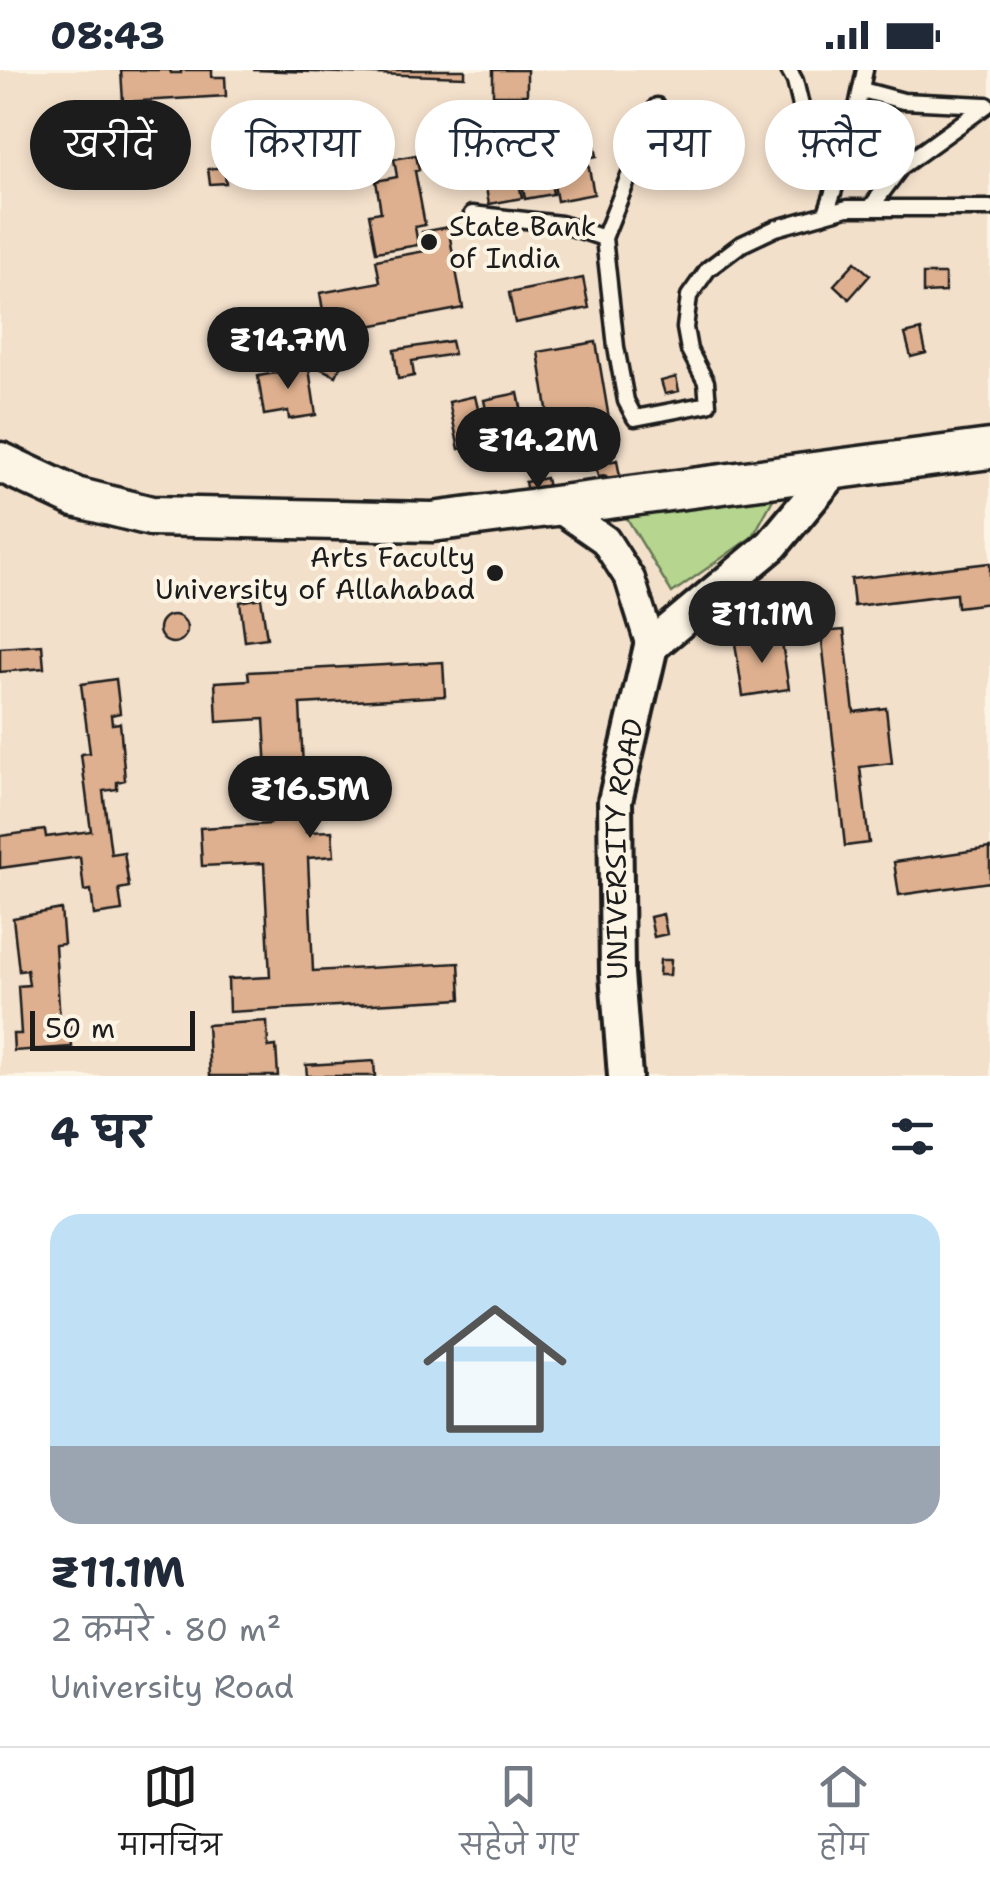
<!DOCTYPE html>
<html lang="hi">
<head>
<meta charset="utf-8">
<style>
	:root { --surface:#fff; --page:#f6f6f7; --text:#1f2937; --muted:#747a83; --line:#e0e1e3; --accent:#1c1c1c }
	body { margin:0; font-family:"Shantell Sans","Playpen Sans Deva",sans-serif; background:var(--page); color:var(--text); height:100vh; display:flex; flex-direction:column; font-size:38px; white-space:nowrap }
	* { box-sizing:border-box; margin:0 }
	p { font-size:32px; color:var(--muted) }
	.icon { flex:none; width:55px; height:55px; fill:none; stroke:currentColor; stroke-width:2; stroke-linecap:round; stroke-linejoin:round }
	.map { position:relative; height:1006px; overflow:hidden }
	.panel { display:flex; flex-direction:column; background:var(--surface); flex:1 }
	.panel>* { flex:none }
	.guide { position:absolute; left:30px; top:30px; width:930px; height:90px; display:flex; gap:20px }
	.scale { position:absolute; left:30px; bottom:25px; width:165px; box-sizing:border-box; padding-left:10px; border:5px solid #1c1c1c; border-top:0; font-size:28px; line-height:35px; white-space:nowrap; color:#1c1c1c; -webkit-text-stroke:8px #fcf5e5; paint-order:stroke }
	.price { position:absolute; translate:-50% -85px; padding:0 22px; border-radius:35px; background:var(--accent); color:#fff; font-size:32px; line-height:65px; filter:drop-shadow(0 2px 5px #0008) }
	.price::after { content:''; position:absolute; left:50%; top:60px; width:30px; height:22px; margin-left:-15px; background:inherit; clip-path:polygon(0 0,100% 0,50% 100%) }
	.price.current { background:#222; color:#fff }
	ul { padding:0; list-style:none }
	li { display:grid; align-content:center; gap:20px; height:530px; padding:0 50px }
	li span { display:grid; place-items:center; height:310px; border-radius:30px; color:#555 }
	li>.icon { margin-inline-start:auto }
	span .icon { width:180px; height:180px; fill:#fffc; stroke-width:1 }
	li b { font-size:42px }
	h2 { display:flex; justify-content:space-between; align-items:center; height:120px; padding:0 50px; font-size:42px }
	.tag { padding:0 35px; border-radius:45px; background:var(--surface); box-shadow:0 5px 15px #0003; font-size:35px; line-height:90px }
	.tag.current { background:var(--accent); color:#fff }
	.status { display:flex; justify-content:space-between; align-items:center; height:70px; padding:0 50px; background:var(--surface); direction:ltr }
	.status svg { height:28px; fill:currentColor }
	.dock { display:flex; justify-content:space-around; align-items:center; height:140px; border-top:2px solid var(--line); background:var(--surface); font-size:28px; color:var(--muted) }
	.dock a { display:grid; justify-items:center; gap:5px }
	.dock .current { color:var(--accent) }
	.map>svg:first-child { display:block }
	.built { fill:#f3e0cb }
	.green { fill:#b6d68f; stroke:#697956; stroke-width:2.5 }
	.building { fill:#deb08f; stroke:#1c1c1c; stroke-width:2.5 }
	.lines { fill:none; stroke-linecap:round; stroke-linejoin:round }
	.service-casing { stroke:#1c1c1c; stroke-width:21 }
	.minor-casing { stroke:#1c1c1c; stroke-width:35 }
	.tertiary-casing { stroke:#1c1c1c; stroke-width:40 }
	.secondary-casing { stroke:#1c1c1c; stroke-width:45 }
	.service { stroke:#fcf5e5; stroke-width:14 }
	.minor { stroke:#fcf5e5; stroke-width:28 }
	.tertiary { stroke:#fcf5e5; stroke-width:32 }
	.secondary { stroke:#fcf5e5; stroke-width:38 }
	.poi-dot { fill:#1c1c1c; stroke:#fcf5e5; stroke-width:4 }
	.labels { text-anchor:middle; stroke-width:8; stroke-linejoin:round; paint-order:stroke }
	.poi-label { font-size:28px; fill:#1c1c1c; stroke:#fcf5e5; text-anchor:start }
	.street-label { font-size:28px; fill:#1c1c1c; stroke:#fcf5e5 }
</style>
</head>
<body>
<div class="status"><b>08:43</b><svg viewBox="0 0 49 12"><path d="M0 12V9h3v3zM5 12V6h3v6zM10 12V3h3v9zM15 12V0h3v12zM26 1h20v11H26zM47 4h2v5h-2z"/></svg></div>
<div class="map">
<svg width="990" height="1006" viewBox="0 0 990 1006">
	<rect width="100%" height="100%" fill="#fcf5e5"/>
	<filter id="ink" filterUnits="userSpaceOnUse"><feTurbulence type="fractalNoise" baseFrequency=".01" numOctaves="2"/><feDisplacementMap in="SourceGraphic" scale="20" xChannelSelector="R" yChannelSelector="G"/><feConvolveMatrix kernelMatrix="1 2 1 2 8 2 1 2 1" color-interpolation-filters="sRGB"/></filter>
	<g filter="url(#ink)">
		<path class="built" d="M0,0H990V1006H0Z"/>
		<path class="green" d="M777,422L753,466L672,523L625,445Z"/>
		<path class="building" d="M121,0H170L171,3H181V0H212V7H225L226,26L123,32Z
			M253,0H465V7Z
			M493,0H527V25H493Z
			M556,48L559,72L486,83L482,59Z
			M117,65H133L132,87H115Z
			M593,67L597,86L587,88L594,124L557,131L547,76Z
			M544,75L553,124L525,129L516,81Z
			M513,81L522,128L489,134L480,87Z
			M416,85L419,100L415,101L425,155L415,157L418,175L376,182L369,144L381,142L376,111L397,107L394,89Z
			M224,97L226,113L210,114L208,99Z
			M448,157L463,238L327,264L320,223L380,212L376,190L425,181L422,162Z
			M855,192L870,205L849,229L834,215Z
			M923,204H945V222L923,223Z
			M583,208L589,238L515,253L509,223Z
			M320,251L329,275L303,285L294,261Z
			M921,260L926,283L911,287L905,264Z
			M451,271L454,284L412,291L414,306L398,309L394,280Z
			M596,272L615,384L538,397L534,373L552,370L538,282Z
			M326,278L345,287L336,306L317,297Z
			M308,292L316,345L289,349L288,341L264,345L258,306L294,300L293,294Z
			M676,307L679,321L665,324L661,311Z
			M518,323L527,366L493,373L484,330Z
			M475,326L486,373L459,379L449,332Z
			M617,390L622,419L609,422L606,406L598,407L596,395Z
			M546,408L551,432L530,436L525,412Z
			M990,493V533L957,537L956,524L854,536L851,509Z
			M261,528L267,568L245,571L240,532Z
			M159 559a14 14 0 1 1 28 0a14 14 0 1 1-28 0Z
			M844,560L854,642L886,638L892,693L860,697L869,773L845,776L821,562Z
			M781,566L789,619L743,626L735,573Z
			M42,575L44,598L0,602V578Z
			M443,592L445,626L300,634L306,762L332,761L334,786L308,788L313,901L459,893L461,929L229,942L228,909L270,907L264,793L202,796L200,758L270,754L264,649L217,652L215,612L249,610L248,602Z
			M116,609L120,643L111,645L112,654L120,653L125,710L117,712V719L103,721L111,784L124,782L129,817L119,819L122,841L94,845L91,820L84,821L80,787L0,798V766L45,760L46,767L91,761L81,684L90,683L81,614Z
			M990,778V812L899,825L894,792Z
			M61,839L64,874L55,875L60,952H70L72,977L14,981L13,964H21L18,916L29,915L27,900L19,901L13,848Z
			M663,844L667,864L654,867L650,847Z
			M660,890H671L670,905H659Z
			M267,951L268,977L276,976L278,1006H210L207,955Z
			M374,991L375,1006H307L306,995Z"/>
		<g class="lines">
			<g class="service-casing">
				<path id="service" d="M789,0L795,11L806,56L848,79
					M862,20L903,31L985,35
					M657,36L604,168L616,277L626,331L635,348L708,334L706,312L689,280L685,258L689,226L708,199L740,175L776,158L847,138H990
					M871,137L901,97L987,35
					M826,143L848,79L865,0
					M472,144L561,154L604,168"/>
			</g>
			<g class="minor-casing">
				<path id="minor" d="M556,436L605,470L630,509L651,576"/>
			</g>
			<g class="tertiary-casing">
				<g id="tertiary">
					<path id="s1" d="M625,1006L617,903L615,731L651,576L772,475L837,397"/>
				</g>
			</g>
			<g class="secondary-casing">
				<path id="secondary" d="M0,392L75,427L151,446L432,452L990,379"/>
			</g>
			<use href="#service" class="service"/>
			<use href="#minor" class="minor"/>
			<use href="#tertiary" class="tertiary"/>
			<use href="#secondary" class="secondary"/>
		</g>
	</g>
	<g class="poi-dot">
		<circle cx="429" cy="172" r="10"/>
		<circle cx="495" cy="503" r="10"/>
	</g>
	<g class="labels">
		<g class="poi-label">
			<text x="449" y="166">State Bank<tspan x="449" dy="32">of India</tspan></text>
			<text x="475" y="497" text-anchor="end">Arts Faculty<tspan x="475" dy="32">University of Allahabad</tspan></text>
		</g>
		<g class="street-label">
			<text dy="10" stroke="none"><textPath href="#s1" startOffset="228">UNIVERSITY ROAD</textPath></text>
		</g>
	</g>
</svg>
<div class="scale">50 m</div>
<b class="price" style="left:288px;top:322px">₹14.7M</b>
<b class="price" style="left:538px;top:422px">₹14.2M</b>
<b class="price current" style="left:762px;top:596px">₹11.1M</b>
<b class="price" style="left:310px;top:771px">₹16.5M</b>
<div class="guide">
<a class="tag current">खरीदें</a>
<a class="tag">किराया</a>
<a class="tag">फ़िल्टर</a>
<a class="tag">नया</a>
<a class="tag">फ़्लैट</a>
</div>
</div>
<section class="panel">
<h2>4 घर<svg class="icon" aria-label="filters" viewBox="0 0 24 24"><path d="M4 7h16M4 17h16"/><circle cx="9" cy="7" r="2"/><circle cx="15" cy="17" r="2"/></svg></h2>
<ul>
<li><span style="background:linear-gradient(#bfe0f5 75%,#9aa5b1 0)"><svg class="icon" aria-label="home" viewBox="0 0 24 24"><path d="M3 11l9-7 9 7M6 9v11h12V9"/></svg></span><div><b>₹11.1M</b><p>2 कमरे · 80 m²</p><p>University Road</p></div></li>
</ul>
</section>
<nav class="dock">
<a class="current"><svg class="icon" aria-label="map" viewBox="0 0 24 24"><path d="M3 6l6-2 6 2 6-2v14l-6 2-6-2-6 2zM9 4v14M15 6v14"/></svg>मानचित्र</a>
<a><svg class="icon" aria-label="saved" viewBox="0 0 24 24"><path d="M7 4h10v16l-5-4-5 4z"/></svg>सहेजे गए</a>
<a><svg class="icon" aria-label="home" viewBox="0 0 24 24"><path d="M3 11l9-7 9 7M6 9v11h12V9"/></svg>होम</a>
</nav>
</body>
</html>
